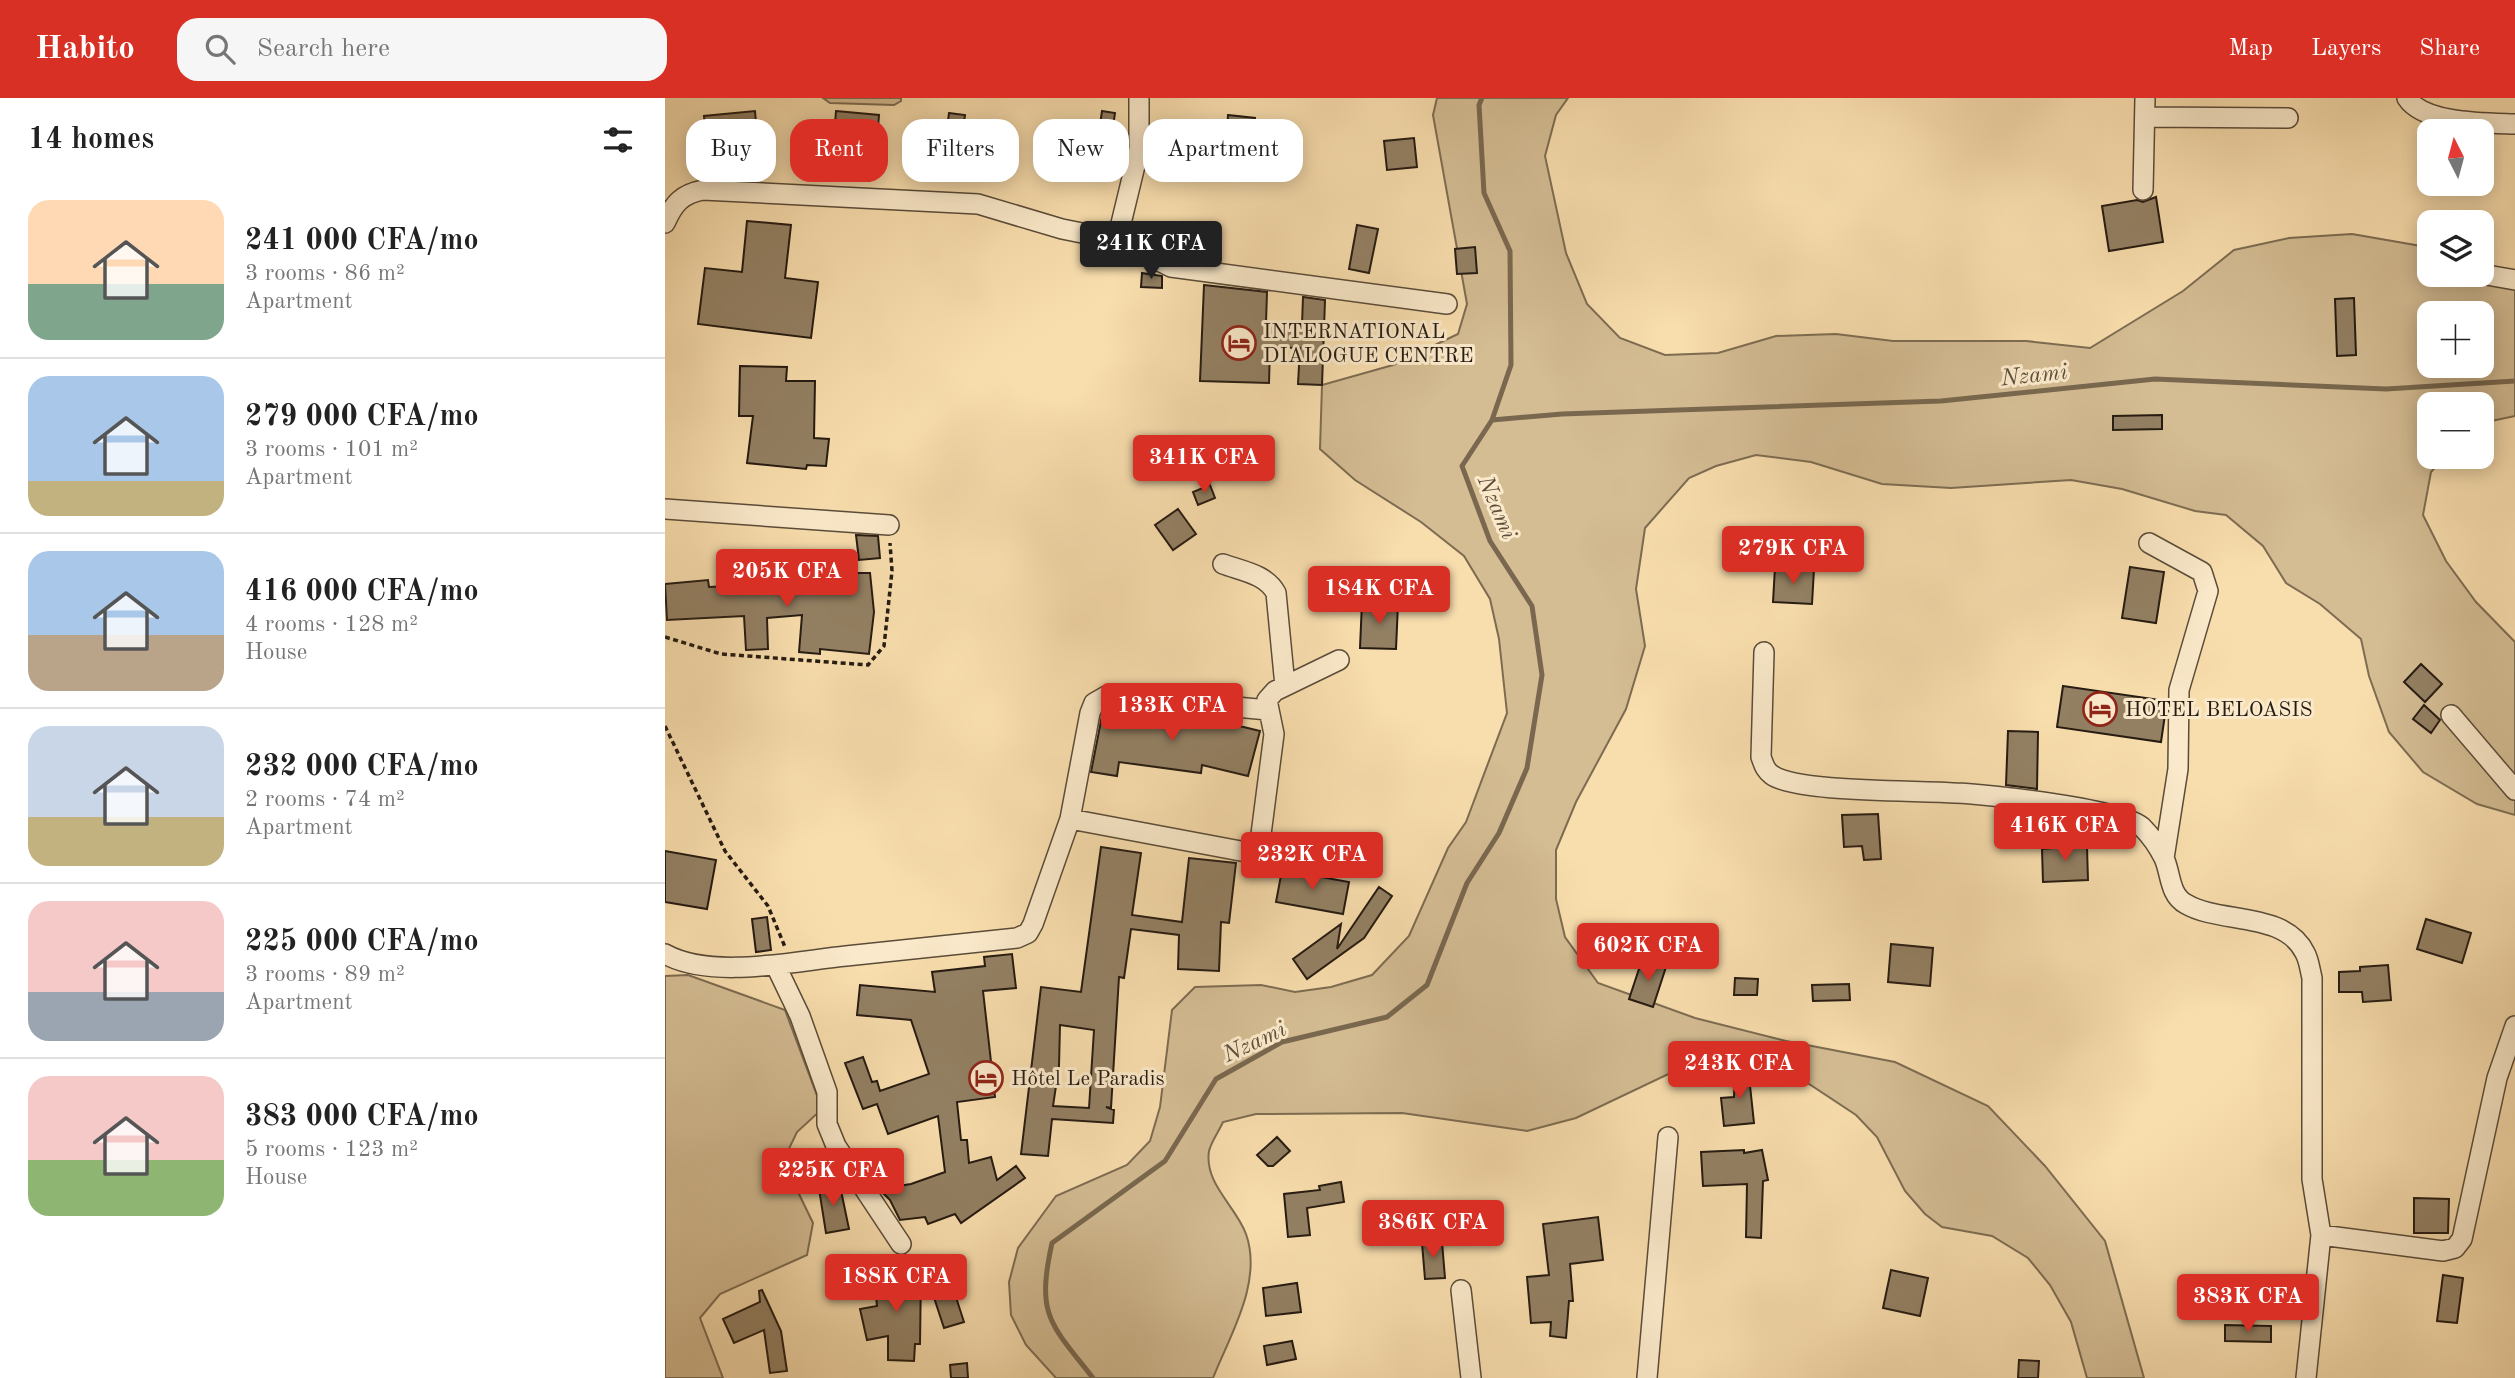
<!DOCTYPE html>
<html lang="en">
<head>
<meta charset="utf-8">
<style>
	:root { --surface:#fff; --page:#f6f6f6; --text:#222; --muted:#767676; --line:#e0e0e0; --accent:#d93025 }
	body { margin:0; font-family:"Old Standard TT",serif; background:var(--page); color:var(--text); height:100vh; display:flex; flex-direction:column; font-size:26px; white-space:nowrap }
	* { box-sizing:border-box; margin:0 }
	p { font-size:23px; color:var(--muted) }
	.icon { flex:none; width:38px; height:38px; fill:none; stroke:currentColor; stroke-width:2; stroke-linecap:round; stroke-linejoin:round }
	.map { position:relative; flex:1; overflow:hidden }
	.sheet { display:flex; flex-direction:column; background:var(--surface); width:665px }
	.sheet>* { flex:none }
	.banner { position:absolute; left:21px; top:21px; width:665px; height:63px; display:flex; gap:14px }
	.needle { width:46px; rotate:354deg }
	.controls { position:absolute; left:1752px; top:21px; display:grid; gap:14px }
	.controls a { display:grid; place-items:center; width:77px; height:77px; border-radius:14px; background:var(--surface); box-shadow:0 4px 18px #0003; font-size:35px }
	.price { position:absolute; translate:-50% -60px; padding:0 16px; border-radius:7px; background:var(--accent); color:#fff; font-size:23px; line-height:46px; filter:drop-shadow(0 2px 4px #0008) }
	.price::after { content:''; position:absolute; left:50%; top:42px; width:21px; height:16px; margin-left:-10px; background:inherit; clip-path:polygon(0 0,100% 0,50% 100%) }
	.price.selected { background:#222; color:#fff }
	ul { padding:0; list-style:none }
	li { display:flex; align-items:center; gap:21px; height:175px; padding:0 28px }
	li+li { border-top:2px solid var(--line) }
	li span { display:grid; place-items:center; flex:none; width:196px; height:140px; border-radius:21px; color:#555 }
	li>.icon { margin-inline-start:auto }
	span .icon { width:84px; height:84px; fill:#fffc; stroke-width:1 }
	li b { font-size:30px }
	h2 { display:flex; justify-content:space-between; align-items:center; height:84px; padding:0 28px; font-size:30px }
	.tag { padding:0 24px; border-radius:21px; background:var(--surface); box-shadow:0 4px 18px #0003; font-size:24px; line-height:63px }
	.tag.selected { background:var(--accent); color:#fff }
	header { display:flex; align-items:center; gap:42px; box-sizing:border-box; height:98px; padding:0 35px; background:var(--accent); color:#fff }
	header strong { font-size:33px }
	nav { display:flex; gap:38px; margin-inline-start:auto; font-size:24px }
	.search { width:490px; height:63px; background:var(--page); display:flex; align-items:center; gap:18px; box-sizing:border-box; padding:0 24px; border-radius:21px; color:var(--muted); font-size:26px }
	main { display:flex; flex:1; min-height:0 }
	.map>svg:first-child { display:block }
	.green { fill:#d4bc93; stroke:#7d6c52; stroke-width:2; fill-rule:evenodd }
	.lines { fill:none; stroke-linecap:round; stroke-linejoin:round }
	.stream { stroke:#79684f; stroke-width:5 }
	.building { fill:#938063; stroke:#261b12; stroke-width:2; fill-rule:evenodd }
	.minor-casing { stroke:#5a4c39; stroke-width:22 }
	.path { stroke:#261b12; stroke-width:3.5; stroke-dasharray:5 3.5; stroke-linecap:butt }
	.minor { stroke:#fae9ca; stroke-width:19 }
	.labels { text-anchor:middle; stroke-width:6; stroke-linejoin:round; paint-order:stroke }
	.poi-label { font-size:21px; fill:#261b12; stroke:#fae9ca; text-anchor:start }
	.water-label { font-size:23px; font-style:italic; fill:#5e4e3b; stroke:#fae9ca }
</style>
</head>
<body>
<header>
<strong>Habito</strong>
<div class="search"><svg class="icon" aria-label="search" viewBox="0 0 24 24"><circle cx="10" cy="10" r="6"/><path d="M15 15l6 6"/></svg>Search here</div>
<nav><a>Map</a><a>Layers</a><a>Share</a></nav>
</header>
<main>
<section class="sheet">
<h2>14 homes<svg class="icon" aria-label="filters" viewBox="0 0 24 24"><path d="M4 7h16M4 17h16"/><circle cx="9" cy="7" r="2"/><circle cx="15" cy="17" r="2"/></svg></h2>
<ul>
<li><span style="background:linear-gradient(#ffd9b3 60%,#7fa58c 0)"><svg class="icon" aria-label="home" viewBox="0 0 24 24"><path d="M3 11l9-7 9 7M6 9v11h12V9"/></svg></span><div><b>241 000 CFA/mo</b><p>3 rooms · 86 m²</p><p>Apartment</p></div></li>
<li><span style="background:linear-gradient(#a9c7e8 75%,#c2b280 0)"><svg class="icon" aria-label="home" viewBox="0 0 24 24"><path d="M3 11l9-7 9 7M6 9v11h12V9"/></svg></span><div><b>279 000 CFA/mo</b><p>3 rooms · 101 m²</p><p>Apartment</p></div></li>
<li><span style="background:linear-gradient(#a9c7e8 60%,#b9a48a 0)"><svg class="icon" aria-label="home" viewBox="0 0 24 24"><path d="M3 11l9-7 9 7M6 9v11h12V9"/></svg></span><div><b>416 000 CFA/mo</b><p>4 rooms · 128 m²</p><p>House</p></div></li>
<li><span style="background:linear-gradient(#c9d6e8 65%,#c2b280 0)"><svg class="icon" aria-label="home" viewBox="0 0 24 24"><path d="M3 11l9-7 9 7M6 9v11h12V9"/></svg></span><div><b>232 000 CFA/mo</b><p>2 rooms · 74 m²</p><p>Apartment</p></div></li>
<li><span style="background:linear-gradient(#f6c9c9 65%,#9aa5b1 0)"><svg class="icon" aria-label="home" viewBox="0 0 24 24"><path d="M3 11l9-7 9 7M6 9v11h12V9"/></svg></span><div><b>225 000 CFA/mo</b><p>3 rooms · 89 m²</p><p>Apartment</p></div></li>
<li><span style="background:linear-gradient(#f6c9c9 60%,#8fb573 0)"><svg class="icon" aria-label="home" viewBox="0 0 24 24"><path d="M3 11l9-7 9 7M6 9v11h12V9"/></svg></span><div><b>383 000 CFA/mo</b><p>5 rooms · 123 m²</p><p>House</p></div></li>
</ul>
</section>
<div class="map">
<svg width="1850" height="1280" viewBox="0 0 1850 1280">
	<rect width="100%" height="100%" fill="#f8ddad"/>
	<filter id="stains"><feTurbulence type="fractalNoise" baseFrequency=".00286" numOctaves="4"/><feColorMatrix values="0 0 0 0 .2 0 0 0 0 .09 0 0 0 0 .02 0 0 0 .5 -.17"/></filter>
	<radialGradient id="worn" r=".72"><stop offset=".6" stop-color="#630" stop-opacity="0"/><stop offset="1" stop-color="#630" stop-opacity=".3"/></radialGradient>
	<path class="green" d="M158,0H236V3L229,7L165,5Z
		M772,0H903L891,17L880,58L901,155L922,206L955,240L1000,257L1053,255L1111,238L1171,236L1228,243H1361L1425,250L1518,193L1569,152L1624,140L1687,136L1756,148L1764,151V177H1816L1850,191V318L1817,325L1816,306H1764V359H1780L1766,374L1758,417L1781,463L1811,504L1850,544V717L1812,706L1758,674L1724,634L1704,578L1696,541L1655,506L1621,485L1598,448L1561,417L1530,413L1457,391L1406,382L1286,390L1217,386L1146,364L1091,357L1051,368L1024,380L980,430L971,491L980,548L961,611L911,704L891,752V801L900,839L933,885L1030,920L1121,943L1230,964L1323,1008L1380,1068L1440,1143L1479,1280H1422L1406,1224L1385,1187L1363,1160L1327,1138L1277,1129L1260,1116L1240,1093L1212,1039L1191,1017L1144,986L1018,969L911,1020L862,1033L737,1015L591,1016L558,1024C554,1033 546,1044 544,1053C539,1086 571,1108 581,1136C598,1184 565,1237 548,1280H391L361,1247L346,1217L344,1184L353,1150L391,1098L462,1067L485,1043L495,1009L507,912L530,889L596,887L630,894L666,889L707,877L744,838L783,750L801,724L842,615L834,541L825,501L799,458L756,424L690,382L655,351L657,287L728,267L793,236L802,206L768,17ZM1764,215H1816V268H1764Z
		M23,877L120,912L157,1011L132,1034L118,1063L148,1125L142,1157L55,1196L35,1220L58,1280H0V878Z"/>
	<g class="lines">
		<path class="stream" d="M817,0L814,7L819,95L845,153L846,267L827,322
			M428,1280C385,1225 371,1218 387,1145L500,1063L551,981L617,944L722,919L762,887L802,785L834,735L862,670L877,577L867,508L825,443L797,368L827,322L897,316L1276,303L1490,281L1721,291L1850,283"/>
	</g>
	<path class="building" d="M90,13L92,37L82,38L84,51L53,54L52,41L41,43L39,18Z
		M171,13L214,17L211,55L206,54L204,83L170,82L171,51H168Z
		M437,13L450,15L444,56L431,54Z
		M284,15L300,17L293,70L277,68Z
		M563,17L590,20L586,60L560,58Z
		M749,40L752,69L722,72L719,43Z
		M1491,99L1498,144L1444,153L1437,108L1472,102L1478,104Z
		M82,123L126,127L120,180L153,184L146,240L33,226L40,170L77,174Z
		M692,127L713,131L704,175L684,171Z
		M810,149L812,175L792,176L790,151Z
		M477,175L497,178V190L476,189Z
		M539,187L602,194L601,225L637,227L638,199L660,202L657,287L633,286L635,250L605,249L604,285L535,283Z
		M1689,200L1691,257L1672,258L1670,201Z
		M75,268L122,269L121,283H150L149,340L164,341L161,368L142,367L141,371L82,365L88,318H74Z
		M1497,317V331L1448,332V318Z
		M545,387L550,400L533,407L528,394Z
		M513,411L531,436L508,452L490,427Z
		M191,437L213,438L215,460L194,462Z
		M153,454L156,490L183,488V475H205L209,514L204,556L155,551V556L134,554L137,517L102,520L103,551L81,552L79,518L2,522L0,486L43,482L44,489L85,487V494L136,490L134,455Z
		M1110,469L1149,471L1147,506L1108,504Z
		M1465,469L1499,474L1491,525L1457,520Z
		M697,504L733,506L731,551L695,550Z
		M1756,566L1777,586L1760,604L1739,584Z
		M1398,588L1502,603L1496,644L1392,629Z
		M1759,607L1775,622L1766,635L1748,621Z
		M446,610L493,614L492,619L554,623L595,633L583,678L537,667L536,675L454,664L452,678L426,674L437,618Z
		M1343,633L1373,634L1372,691L1341,687Z
		M1213,716L1216,761L1199,762L1197,748L1179,749L1177,717Z
		M636,736L637,753L618,754L617,738Z
		M1405,741V749H1422L1423,782L1378,784L1377,751L1388,750V742Z
		M436,749L476,755L467,817L517,824L524,760L571,765L564,825L556,824L554,873L513,871L514,837L466,831L459,880L454,879L446,1010L441,1009L449,1012L448,1025L387,1021L383,1058L356,1056L376,889L416,894ZM395,927L429,932L424,1010L388,1008L394,968Z
		M0,753L51,762L42,811L0,804Z
		M617,772L684,784L678,816L611,804Z
		M714,789L727,798L699,840L642,881L628,861L676,826L672,851Z
		M102,819L106,852L91,854L87,821Z
		M1761,821L1806,835L1797,865L1752,851Z
		M1226,846L1268,850L1265,888L1223,884Z
		M347,856L351,890L318,893L330,999L292,1004L296,1042H302L304,1065L326,1059L332,1082L351,1068L360,1080L296,1125L290,1116L263,1126L260,1119L235,1122L225,1102L214,1091L246,1086L280,1074L273,1018L223,1036L212,1006L198,1011L180,965L198,959L207,984L212,983L215,993L264,976L246,922L192,917L195,887L270,894L267,874L320,868L319,859Z
		M977,862L1001,869L988,909L964,901Z
		M1723,867L1726,902L1698,904L1697,894H1674V874L1695,873V869Z
		M1070,880L1093,881L1092,897H1069Z
		M1184,886L1185,902L1148,903L1147,887Z
		M1045,949L1068,953L1065,968L1042,964Z
		M1070,968L1083,969L1089,1025L1059,1028L1056,1000L1069,999Z
		M612,1039L625,1053L608,1068H603L592,1057Z
		M1079,1052V1055L1097,1052L1103,1082L1098,1083L1096,1140L1081,1139L1082,1086L1038,1088L1036,1054Z
		M174,1083L184,1131L161,1135L154,1091Z
		M676,1084L679,1104L642,1110L645,1137L623,1139L619,1096L655,1092L654,1088Z
		M1749,1100L1784,1101L1783,1135H1749Z
		M933,1119L938,1162L905,1166L908,1203H904L901,1240L885,1238L886,1224L866,1225L862,1179L884,1177L878,1126Z
		M777,1144L780,1180L760,1181L757,1145Z
		M279,1162L299,1224L279,1230L259,1169Z
		M1226,1172L1263,1180L1255,1218L1218,1210Z
		M256,1174L255,1246H250L249,1263L223,1262V1238L202,1242L195,1211L212,1208L209,1179Z
		M1778,1177L1798,1180L1792,1225L1772,1223Z
		M632,1185L636,1214L601,1218L598,1190Z
		M97,1192L116,1233L122,1273L105,1275L99,1232L69,1245L58,1221L95,1204L94,1193Z
		M1560,1227L1606,1228V1244L1560,1243Z
		M627,1243L631,1261L602,1267L599,1248Z
		M1354,1262L1374,1263L1373,1280H1353Z
		M302,1265L303,1280H286L285,1267Z"/>
	<g class="lines">
		<g class="minor-casing">
			<path id="minor" d="M1742,0C1759,26 1821,25 1850,26
				M1481,19L1623,20
				M1478,92L1480,0
				M0,125C9,105 17,96 38,92L313,106L397,131L452,142L474,51V0
				M452,142L506,169L782,206
				M1816,176L1850,182
				M0,411L224,427
				M1484,445L1537,474L1543,493L1514,592L1513,671L1499,760
				M558,466C577,473 601,476 611,495L620,588
				M1099,554L1096,659C1099,667 1100,672 1107,677C1132,695 1254,692 1290,695C1322,696 1458,711 1477,729C1485,737 1494,750 1499,760C1506,775 1504,797 1521,806C1555,826 1620,813 1640,855C1644,862 1645,872 1647,880V1081L1656,1137L1641,1280
				M1786,617L1850,692
				M405,721L425,615L429,605L443,597L603,612
				M0,856C47,882 130,863 181,858C238,852 295,846 352,840L363,835L368,826L405,721L581,754L595,744L609,636L602,602L610,593L674,562
				M111,868L135,918L162,994V1026L171,1048L236,1146
				M1656,1137L1778,1153L1790,1150L1797,1141L1832,980L1850,928
				M796,1192L806,1280
				M982,1280L1003,1039"/>
		</g>
		<path class="path" d="M0,539L56,556L203,567L219,548L227,473L225,445
			M0,628L60,753L103,808L120,849"/>
		<use href="#minor" class="minor"/>
	</g>
	<defs>
		<g id="hotel-ring" transform="scale(1.75)"><circle r="9.5" fill="#fae9ca" stroke="#8f2418" stroke-width="1.5"/><path d="M-6-4.5h1.5V1H6V5H4.5V3h-9V5H-6ZM-4 0a1.8 1.8 0 1 1 3.6 0ZM.5 0V-2.5h3Q6-2.5 6 0Z" fill="#8f2418"/></g>
	</defs>
	<g fill-rule="evenodd">
		<use href="#hotel-ring" x="574" y="245"/>
		<use href="#hotel-ring" x="1435" y="611"/>
		<use href="#hotel-ring" x="321" y="980"/>
	</g>
	<g class="labels">
		<g class="poi-label">
			<text x="598" y="240">INTERNATIONAL<tspan x="598" dy="24">DIALOGUE CENTRE</tspan></text>
			<text x="1460" y="618">HOTEL BELOASIS</text>
			<text x="346" y="987">Hôtel Le Paradis</text>
		</g>
		<g class="water-label">
			<text transform="translate(1369 276) rotate(-6)" y="8">Nzami</text>
			<text transform="translate(833 409) rotate(67)" y="8">Nzami</text>
			<text transform="translate(589 943) rotate(-25)" y="8">Nzami</text>
		</g>
	</g>
	<rect width="100%" height="100%" filter="url(#stains)"/>
	<rect width="100%" height="100%" fill="url(#worn)"/>
</svg>
<div class="controls">
<a><svg class="needle" viewBox="-14 -14 28 28"><path d="M0-13l5 13h-10z" fill="#e53935"/><path d="M0 13l5-13h-10z" fill="#767676"/></svg></a>
<a><svg class="icon" aria-label="layers" viewBox="0 0 24 24"><path d="M12 4l9 5-9 5-9-5zM3 14l9 5 9-5"/></svg></a>
<a>+</a>
<a>−</a>
</div>
<b class="price selected" style="left:486px;top:183px">241K CFA</b>
<b class="price" style="left:539px;top:397px">341K CFA</b>
<b class="price" style="left:1128px;top:488px">279K CFA</b>
<b class="price" style="left:122px;top:511px">205K CFA</b>
<b class="price" style="left:714px;top:528px">184K CFA</b>
<b class="price" style="left:507px;top:645px">133K CFA</b>
<b class="price" style="left:1400px;top:765px">416K CFA</b>
<b class="price" style="left:647px;top:794px">232K CFA</b>
<b class="price" style="left:983px;top:885px">602K CFA</b>
<b class="price" style="left:1074px;top:1003px">243K CFA</b>
<b class="price" style="left:168px;top:1110px">225K CFA</b>
<b class="price" style="left:768px;top:1162px">386K CFA</b>
<b class="price" style="left:231px;top:1216px">188K CFA</b>
<b class="price" style="left:1583px;top:1236px">383K CFA</b>
<div class="banner">
<a class="tag">Buy</a>
<a class="tag selected">Rent</a>
<a class="tag">Filters</a>
<a class="tag">New</a>
<a class="tag">Apartment</a>
</div>
</div>
</main>
</body>
</html>
